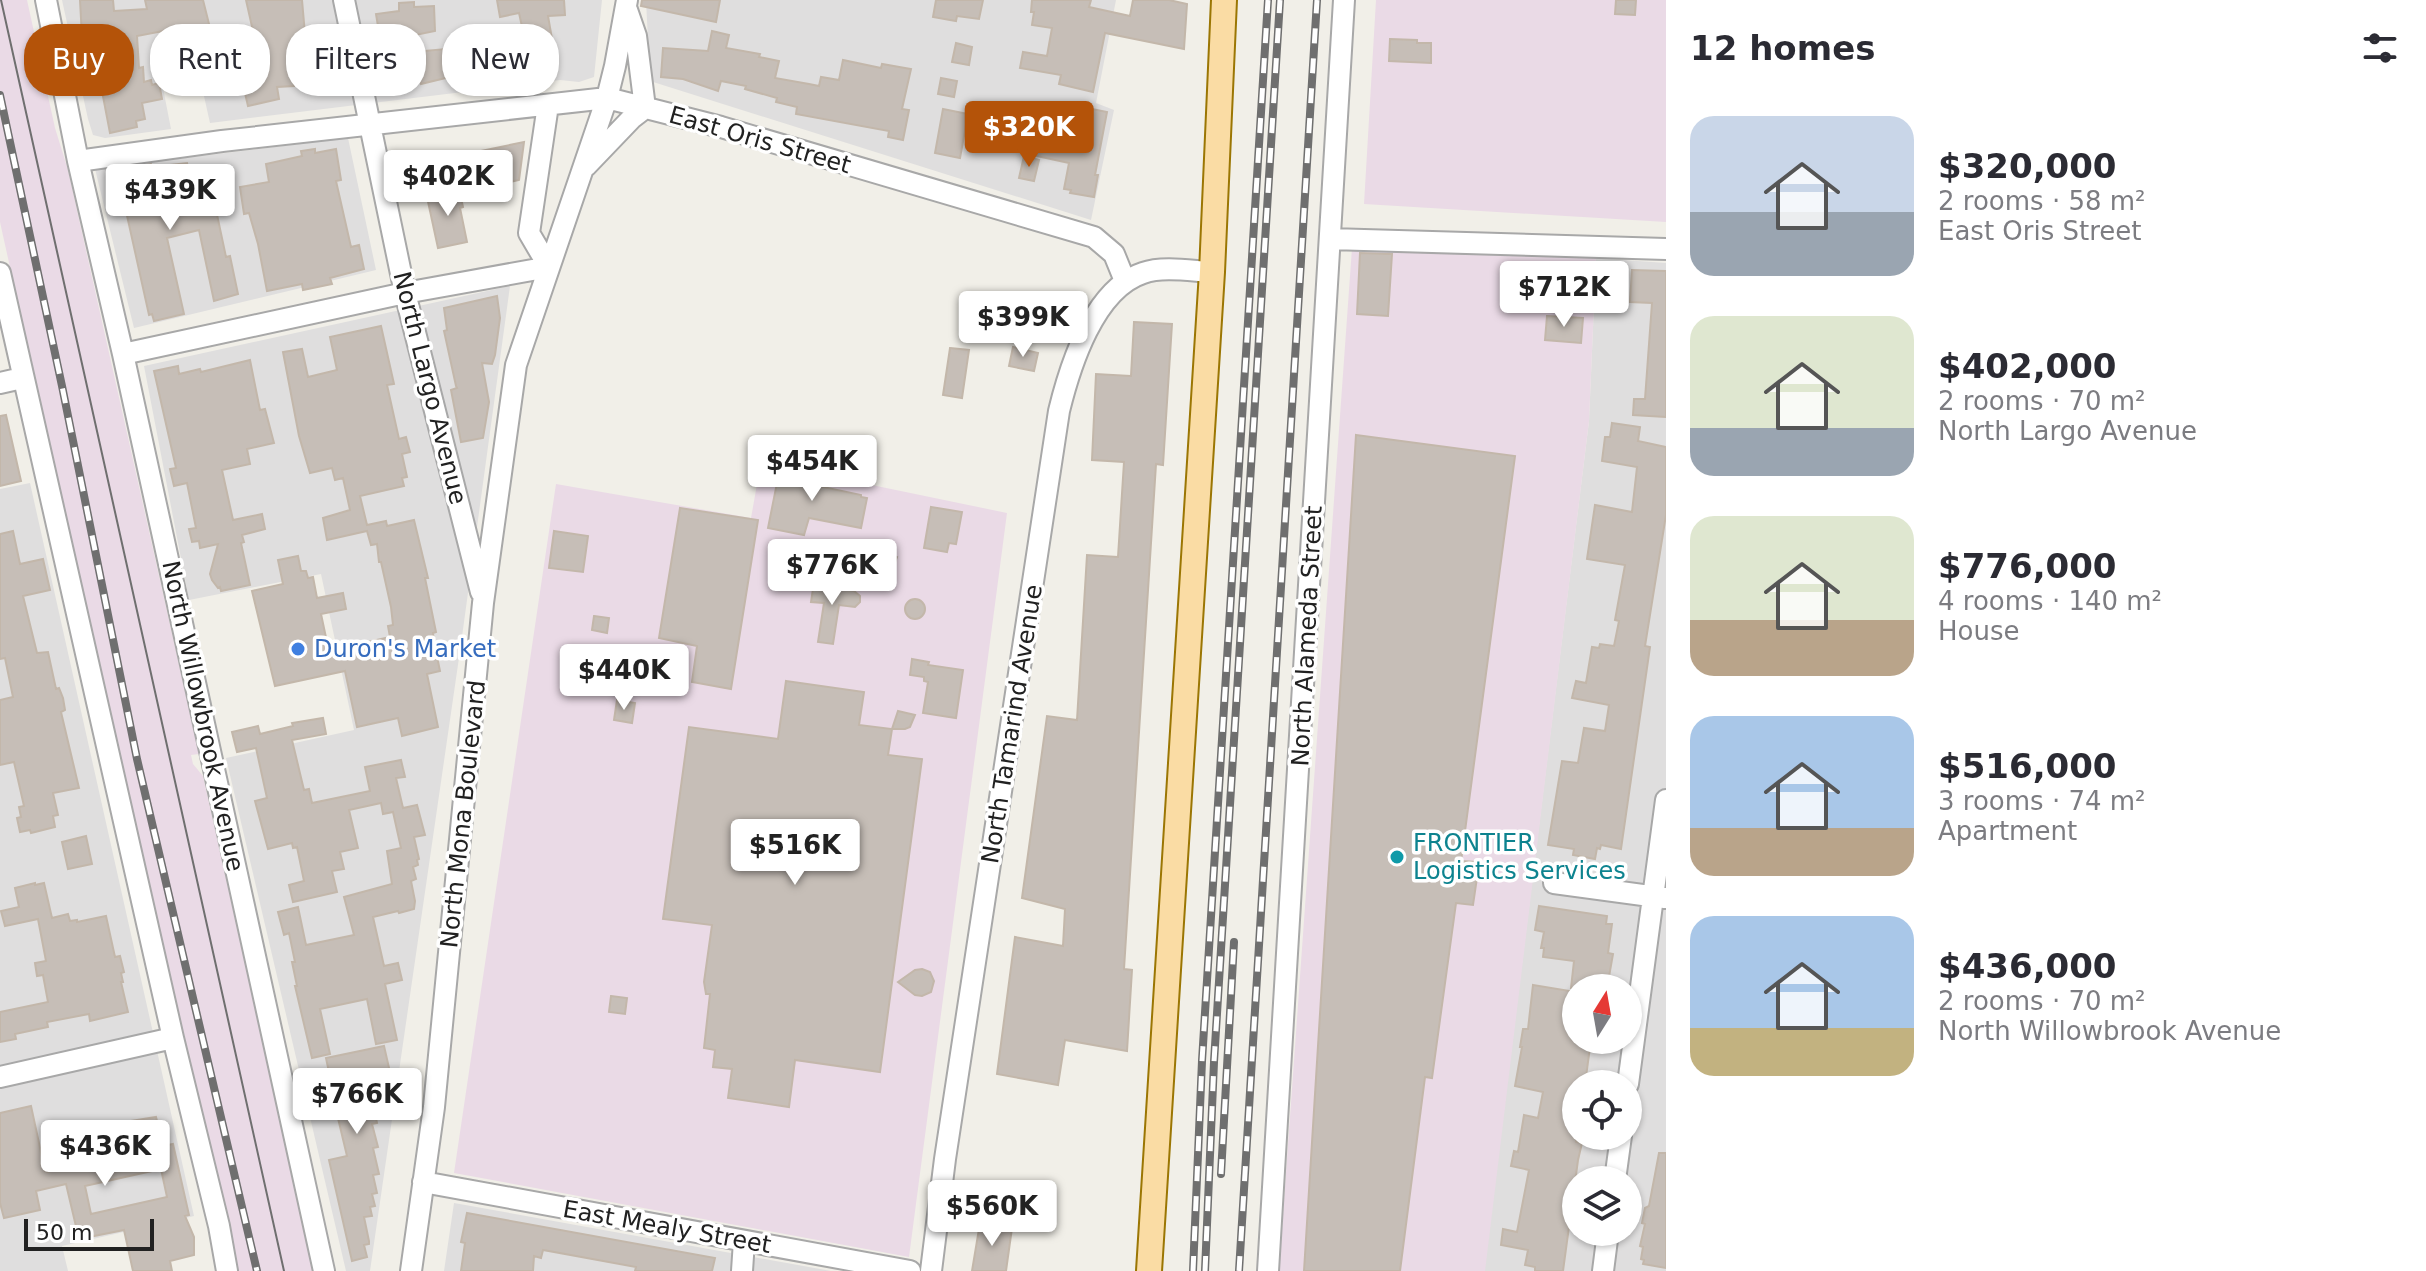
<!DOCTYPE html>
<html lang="en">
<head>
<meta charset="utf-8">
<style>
	:root { --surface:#fff; --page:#f2f2f3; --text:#2b2b33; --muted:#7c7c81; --accent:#b45309 }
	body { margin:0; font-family:"DejaVu Sans",sans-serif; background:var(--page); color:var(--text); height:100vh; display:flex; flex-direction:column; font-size:30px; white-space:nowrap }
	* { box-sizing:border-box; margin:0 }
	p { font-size:26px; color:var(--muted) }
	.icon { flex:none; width:44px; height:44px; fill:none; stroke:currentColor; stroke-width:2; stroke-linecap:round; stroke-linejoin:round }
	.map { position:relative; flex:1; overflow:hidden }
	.sheet { display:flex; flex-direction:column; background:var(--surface); width:760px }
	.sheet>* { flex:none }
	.hud { position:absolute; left:24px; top:24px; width:760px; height:72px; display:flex; gap:16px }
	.needle { width:52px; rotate:11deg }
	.buttons { position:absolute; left:1562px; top:974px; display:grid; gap:16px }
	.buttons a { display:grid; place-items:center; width:80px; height:80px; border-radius:50%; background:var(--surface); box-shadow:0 2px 6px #0004; font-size:40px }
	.scale { position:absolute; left:24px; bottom:20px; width:130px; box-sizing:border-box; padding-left:8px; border:4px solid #212121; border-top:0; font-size:22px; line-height:28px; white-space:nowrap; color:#212121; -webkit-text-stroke:6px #fff; paint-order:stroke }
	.price { position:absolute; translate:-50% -68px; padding:0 18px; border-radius:8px; background:#fff; color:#222; font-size:26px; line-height:52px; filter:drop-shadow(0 2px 4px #0008) }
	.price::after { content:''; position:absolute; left:50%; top:48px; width:24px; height:18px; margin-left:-12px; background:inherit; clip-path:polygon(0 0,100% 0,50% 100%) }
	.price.current { background:var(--accent); color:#fff }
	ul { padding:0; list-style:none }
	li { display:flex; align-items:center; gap:24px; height:200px; padding:0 24px }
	li span { display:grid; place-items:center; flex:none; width:224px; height:160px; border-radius:24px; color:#555 }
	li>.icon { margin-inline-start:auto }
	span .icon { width:96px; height:96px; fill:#fffc; stroke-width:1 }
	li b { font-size:34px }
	h2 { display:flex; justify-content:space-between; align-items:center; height:96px; padding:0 24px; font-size:34px }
	.pill { padding:0 28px; border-radius:32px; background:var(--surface); box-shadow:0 2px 6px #0004; font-size:28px; line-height:72px }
	.pill.current { background:var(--accent); color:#fff }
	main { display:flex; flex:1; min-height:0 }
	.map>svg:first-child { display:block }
	.residential { fill:#dfdede; fill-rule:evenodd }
	.industrial { fill:#eadae6 }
	.building { fill:#c6beb7; stroke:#c3b7aa; stroke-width:2; fill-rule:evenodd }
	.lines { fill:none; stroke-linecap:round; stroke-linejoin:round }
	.minor-casing { stroke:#a8a8a8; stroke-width:24 }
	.major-casing { stroke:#9b7603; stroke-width:28 }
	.minor { stroke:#fff; stroke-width:20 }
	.major { stroke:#fadca4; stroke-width:24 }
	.tram { stroke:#6f6f6f; stroke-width:2 }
	.rail-casing { stroke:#6f6f6f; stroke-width:8 }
	.rail { stroke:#fff; stroke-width:5; stroke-dasharray:15; stroke-linecap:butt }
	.shop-dot { fill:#3f7fe0; stroke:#fff; stroke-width:3 }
	.culture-dot { fill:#0f9aa8; stroke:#fff; stroke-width:3 }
	.labels { text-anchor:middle; stroke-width:7; stroke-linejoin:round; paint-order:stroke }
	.street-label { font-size:24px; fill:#212121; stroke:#fff }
	.shop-label { font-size:24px; fill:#366cbe; stroke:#fff; text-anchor:start }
	.culture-label { font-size:24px; fill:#0d838f; stroke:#fff; text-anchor:start }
</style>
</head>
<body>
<main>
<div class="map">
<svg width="1666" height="1271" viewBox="0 0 1666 1271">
	<rect width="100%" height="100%" fill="#f1efe8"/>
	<path class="residential" d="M62,0H602L594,77L579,82L560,80L210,123L191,38L154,42L171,129L105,138L93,135L88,119Z
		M646,0H1116L1096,103L1114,110L1091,220L650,81Z
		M348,138L376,270L134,328L95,169Z
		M1596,258L1666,263V1271H1484L1589,421ZM1576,988H1628V1040H1576ZM1576,1084H1628V1136H1576ZM1576,1180H1628V1232H1576Z
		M510,286L461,644L370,1271H346L226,758L354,730L321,574L189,600L144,366Z
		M30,483L194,1216L62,1246L68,1271H0V489Z
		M454,1203L831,1271H444Z"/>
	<path class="industrial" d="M0,0H27L55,128L68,170L199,754L191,755L193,764L203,776L314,1271H232L0,222Z
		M1376,0H1666V222L1364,204Z
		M1352,248L1596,258L1589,421L1485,1271H1279Z
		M761,462L1007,513L909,1257L454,1173L556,484L751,518Z"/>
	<path class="building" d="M80,0H113L114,11L147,9L145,0H203L213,40L253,31L246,0H302L305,34H316L317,59H313L314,69L293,70L294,86L277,87L279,99L248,106L241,76L212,81L211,78L204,80L195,38L193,39L189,26L137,36L139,68L143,67L144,82L151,80L152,85L159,83L162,99L142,103L145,119L136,121L137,127L110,133L101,86L100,63H88L86,38L82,37Z
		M497,0H564L565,15L548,16L555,56L547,58V61L517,67V74L497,76V73L462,78V74L421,84L420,81L379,90L364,29L378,26L376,14L399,11V3L414,2V7L434,6L435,31L410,36L413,52L446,49V51L525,40L519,13L500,17Z
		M642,0H720L716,22L641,6Z
		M936,0H983L979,19L957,16L956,21L933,17Z
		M1032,0H1091L1089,7L1130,16L1133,0H1169L1187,4L1184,49L1105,33L1093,92L1059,84L1061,75L1020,68L1023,52L1047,56L1052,28L1032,25L1034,12H1031Z
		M1616,0H1636L1635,15L1615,14Z
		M712,31L729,35L726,48L760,54L759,57L779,61L775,78L809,84L819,86L821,77L839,80L843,60L881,68L882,64L911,69L902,109L909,110L903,140L888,137L889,131L796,114L797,107L776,102L777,98L745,89L746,86L721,81L718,91L683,79L661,77L663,48L708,51Z
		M1390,39L1417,40V43H1431V63L1389,61Z
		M956,43L972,47L969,65L952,62Z
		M941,78L957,81L954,97L938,94Z
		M1087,108L1107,112L1095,175H1098L1094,197L1070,193L1071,190L1064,189L1069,163L1032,155L1042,114L1084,124Z
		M943,109L968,114L960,158L935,153Z
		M524,142L519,180L473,190L469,171L480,169L476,152Z
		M315,149V153L336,149L341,180L336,181L351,247L359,245L364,269L330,278L332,284L303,290L302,284L267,291L258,244L249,213L244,214L240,187L269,182L266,164L302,156L301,151Z
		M1024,156L1039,160L1034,181L1019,178Z
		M187,163L193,195L212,191L226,257L230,256L238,294L214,301L199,230L167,238L184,314L154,321L152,314L149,315L124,202L116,203L110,172L151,164L152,167Z
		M422,166L424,181L406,184L403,169Z
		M459,189L463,207L460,208L467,242L438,248L427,197Z
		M1360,253L1392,254L1388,316L1357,314Z
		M1632,270L1666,271V417L1633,415L1634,399H1645L1652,303L1630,302Z
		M497,296L500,318L495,355L492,364L482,363L489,402L483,438L461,442L451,390L457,388L456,386L444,331L447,330L444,308Z
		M1547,316L1583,318L1581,343L1545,340Z
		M1134,322L1172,324L1163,465L1156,464L1124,969L1132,970L1127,1051L1065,1040L1058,1085L997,1074L1015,937L1063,946L1065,909L1022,898L1047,716L1077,720L1087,555L1118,557L1124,462L1092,460L1096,374L1131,376Z
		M381,326L394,384L387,385L399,439L406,437L410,452L402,454L407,477L402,478L404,486L360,496L367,525L386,521L387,526L414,520L428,578H425L436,632L433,633L434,642L440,671L427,674L438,727L402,736L398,718L357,727L345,671L275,686L252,591L283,584L278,560L298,556L301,571H306L308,578L313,577L317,598L343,593L346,609L321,614L328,647L349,642L350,646L390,637L388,626L393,625L391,607L381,562H379L377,544L371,545L367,531L327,540L323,518L350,510L343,478L335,480L332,468L310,473L299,436L283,352L302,349L308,377L337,370L330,337Z
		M1013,347L1038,353L1034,371L1009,366Z
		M950,348L969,350L962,398L943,395Z
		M250,360L260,410L265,409L274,443L247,449L250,464L222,470L233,520L262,514L265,529L242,535L244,542L241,543L250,585L221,591L220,587L218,588L212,580L210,574L218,544L200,548L199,541L192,542L189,529L196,528L187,483L174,486L170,469L176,468L154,371L178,366L179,374L200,369L201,372Z
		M6,415L21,481L0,486V416Z
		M1612,423L1640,427L1638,441L1666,447V515L1645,646L1650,647L1621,849L1601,845L1600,849L1597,848L1595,859L1573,855L1574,849L1548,845L1562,761L1578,763L1584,728L1605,731L1609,705L1572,698L1576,681L1586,683L1592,647L1599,648L1600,644L1614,646L1619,621L1615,620L1625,565L1587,559L1595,505L1632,512L1637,467L1602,461L1605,437H1610Z
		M1356,435L1515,456L1461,861L1477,862L1479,864L1473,905L1456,903L1432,1078L1425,1077L1400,1271H1304Z
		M780,468L825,477L823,487L861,495V497L867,498L861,528L809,518L804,535L768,528Z
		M931,507L962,512L956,544L949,543L947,552L924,548Z
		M680,508L758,520L731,689L692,682L697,646L659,638Z
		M13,531L20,564L43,559L50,590L23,596L37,653L48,652L56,689L59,688L63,698L65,710L61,712L79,788L53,793L58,815L53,816L55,827L31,833L30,830L20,832L17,818L21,817L19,807L24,806L14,762L0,765V700L13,697L5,658L0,659V534Z
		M554,531L588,536L583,572L549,568Z
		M883,552L897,557L891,573L877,568Z
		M814,582L838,585V588L854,591L860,596V602L855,607L839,605L833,644L818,642L824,603L811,602Z
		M905 609a10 10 0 1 1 20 0a10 10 0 1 1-20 0Z
		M594,616L609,618L607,633L592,630Z
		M912,659L929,662L928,665L963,670L956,718L923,713L928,682L924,681V677L910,675Z
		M786,681L864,692L859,725L892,729L888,755L922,759L880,1072L795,1060L789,1107L728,1098L732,1069L713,1067L715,1050L704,1048L710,994H706L704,982L712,925L663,919L689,727L778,739Z
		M617,700L635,703L632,723L614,720Z
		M898,711L915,715L910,727L905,729H892Z
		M323,718L326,734L292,740L304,790L309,789L312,803L370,791L365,767L401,760L405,777L396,778L403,808L417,805L425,835L414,837L419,859L417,860L418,865L413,867L416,879L411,881L415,901L414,909L399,913L398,911L373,917L384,966L398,963L402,980L385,984L397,1040L376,1044L367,999L320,1009L330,1054L312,1058L295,986H297L292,962H295L289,933L284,935L278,912L298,907L306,945L354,935L344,897L392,884L387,851L401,848L393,812L383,814L381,803L349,810L358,848L340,852L344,869L332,871L337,892L293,902L289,885L304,881L297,847L293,848L292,843L268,849L255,801L267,798L256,748L237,752L232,732L258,726L260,734L293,726L292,723Z
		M86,836L92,864L68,869L62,842Z
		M35,883V885L44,883L52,918L68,914L70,921L77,920V922L106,916L115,957L120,956L124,972L121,973L123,982H121L128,1012L90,1021L89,1014L47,1022L48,1027L15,1034L16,1039L0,1042V1012L48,1002L43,975L37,976L35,963L46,961L38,919L5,926L1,911L19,907L15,888Z
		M1539,906L1607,916L1606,924H1612L1608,953L1613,954L1607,988H1571L1574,961L1543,957L1544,948H1541L1544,932L1535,930Z
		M922,969L930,972L934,981L931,992L922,996L915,995L898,982L915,970Z
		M1533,985L1576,992V1040H1591L1585,1084H1576V1142L1582,1143L1578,1160L1563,1271H1535V1267L1525,1265L1528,1250L1501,1245L1503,1229L1517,1232L1529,1170L1511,1166L1514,1151L1518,1152L1524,1115L1538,1118L1543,1092L1515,1086L1522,1047H1520L1523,1029H1528Z
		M611,996L627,998L625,1014L609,1012Z
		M384,1046L392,1081L382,1083L385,1102L373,1104L377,1123L372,1124L378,1147L373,1148L379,1174L373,1175L377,1193L372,1194L375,1206L370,1207L372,1216L364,1217L369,1241V1244L364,1245L367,1257L352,1261L329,1160L347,1156L337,1114L325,1117L321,1099L334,1096L326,1058Z
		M31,1106L45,1171L47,1172L108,1158L105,1144L109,1143L106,1125L156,1117L163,1146L173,1144L189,1215L185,1216L194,1237V1255L170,1261L172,1271H133L124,1230L79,1239L66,1184L36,1191L40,1210L4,1218L0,1203V1113ZM161,1169L167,1197L91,1214L85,1186Z
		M1659,1153H1666V1268L1643,1264L1644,1260L1641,1259L1643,1247L1640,1246L1645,1224L1642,1223L1645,1208L1649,1206Z
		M467,1213L715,1258L712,1271H635L636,1267L543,1250L541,1258L534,1256L533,1271H461L465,1243L461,1242Z
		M980,1223L1012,1228L1006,1271H972Z"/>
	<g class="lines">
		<g class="minor-casing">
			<path id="minor" d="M46,0L78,161L123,354L324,1271
				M344,0L405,293L481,592
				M78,161L222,141L607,98L721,127L1094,237L1114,254L1125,281
				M586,166L632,118L645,108L636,36L627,10
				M1330,239L1666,249
				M0,273L173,1038L219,1226L227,1271
				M123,354L405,293L549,267L529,233L548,105
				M0,383L22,378
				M1554,883L1665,898
				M0,1077L173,1038
				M1628,1084L1666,800
				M1615,1180L1621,1136
				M423,1182L910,1271
				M411,1271L434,1107L483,603L516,365L607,98L615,66L627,0
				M742,1271L744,1241
				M931,1271L945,1159L1059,411C1070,366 1094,289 1143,273C1163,266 1191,271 1212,272
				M1268,1271L1344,0
				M1603,1271L1608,1232"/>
		</g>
		<g class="major-casing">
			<path id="major" d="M1149,1271L1212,272L1224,0"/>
		</g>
		<use href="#minor" class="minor"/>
		<use href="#major" class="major"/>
		<path class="tram" d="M1,0L284,1271"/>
		<g class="rail-casing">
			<path id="rail" d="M0,95L62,386L137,759L257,1271
				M1221,1174L1234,942
				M1193,1271L1202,1061L1268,0
				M1205,1271L1214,1062L1280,0
				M1239,1271L1317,0"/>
		</g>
		<use href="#rail" class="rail"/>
	</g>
	<circle class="shop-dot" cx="298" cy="649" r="8"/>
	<circle class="culture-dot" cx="1397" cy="857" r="8"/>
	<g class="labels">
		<g class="street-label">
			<text transform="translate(760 140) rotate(16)" y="8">East Oris Street</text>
			<text transform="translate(430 388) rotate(76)" y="8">North Largo Avenue</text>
			<text transform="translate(1307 636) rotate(-87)" y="8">North Alameda Street</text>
			<text transform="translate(203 716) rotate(78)" y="8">North Willowbrook Avenue</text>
			<text transform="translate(1012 724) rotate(-81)" y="8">North Tamarind Avenue</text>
			<text transform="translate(463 814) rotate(-84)" y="8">North Mona Boulevard</text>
			<text transform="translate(667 1227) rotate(10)" y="8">East Mealy Street</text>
		</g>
		<g class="shop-label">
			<text x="314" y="657">Duron's Market</text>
		</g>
		<g class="culture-label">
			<text x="1413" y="851">FRONTIER<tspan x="1413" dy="28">Logistics Services</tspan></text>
		</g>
	</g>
</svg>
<div class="buttons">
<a><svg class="needle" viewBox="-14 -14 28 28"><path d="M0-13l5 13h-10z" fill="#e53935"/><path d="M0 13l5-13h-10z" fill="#7c7c81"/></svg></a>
<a><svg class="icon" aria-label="locate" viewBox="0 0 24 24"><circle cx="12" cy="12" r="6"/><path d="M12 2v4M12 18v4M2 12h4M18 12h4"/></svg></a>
<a><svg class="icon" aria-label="layers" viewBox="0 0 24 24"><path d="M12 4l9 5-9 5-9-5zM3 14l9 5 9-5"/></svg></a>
</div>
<div class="scale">50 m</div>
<b class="price current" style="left:1029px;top:169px">$320K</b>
<b class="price" style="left:448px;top:218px">$402K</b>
<b class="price" style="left:170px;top:232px">$439K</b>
<b class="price" style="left:1564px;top:329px">$712K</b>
<b class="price" style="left:1023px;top:359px">$399K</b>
<b class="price" style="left:812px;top:503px">$454K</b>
<b class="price" style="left:832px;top:607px">$776K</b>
<b class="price" style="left:624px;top:712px">$440K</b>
<b class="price" style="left:795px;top:887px">$516K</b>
<b class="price" style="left:357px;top:1136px">$766K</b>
<b class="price" style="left:105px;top:1188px">$436K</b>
<b class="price" style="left:992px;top:1248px">$560K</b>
<div class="hud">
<a class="pill current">Buy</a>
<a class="pill">Rent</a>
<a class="pill">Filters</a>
<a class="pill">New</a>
</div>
</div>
<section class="sheet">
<h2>12 homes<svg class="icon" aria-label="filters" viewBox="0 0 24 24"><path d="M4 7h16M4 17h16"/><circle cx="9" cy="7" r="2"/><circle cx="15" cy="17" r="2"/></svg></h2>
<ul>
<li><span style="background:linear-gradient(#c9d6e8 60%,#9aa5b1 0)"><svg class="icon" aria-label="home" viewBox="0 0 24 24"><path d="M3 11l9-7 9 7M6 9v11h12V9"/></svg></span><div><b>$320,000</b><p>2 rooms · 58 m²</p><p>East Oris Street</p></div></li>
<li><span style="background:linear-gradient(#dfe7d0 70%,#9aa5b1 0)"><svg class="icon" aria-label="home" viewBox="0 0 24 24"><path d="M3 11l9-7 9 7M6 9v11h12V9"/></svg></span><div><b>$402,000</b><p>2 rooms · 70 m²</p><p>North Largo Avenue</p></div></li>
<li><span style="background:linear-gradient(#dfe7d0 65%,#b9a48a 0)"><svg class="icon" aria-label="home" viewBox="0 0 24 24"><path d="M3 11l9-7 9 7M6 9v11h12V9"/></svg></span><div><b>$776,000</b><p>4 rooms · 140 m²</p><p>House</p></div></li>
<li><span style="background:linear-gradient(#a9c7e8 70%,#b9a48a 0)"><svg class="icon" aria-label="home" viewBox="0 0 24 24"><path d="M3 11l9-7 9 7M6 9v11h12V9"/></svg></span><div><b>$516,000</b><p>3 rooms · 74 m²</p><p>Apartment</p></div></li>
<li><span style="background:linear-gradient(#a9c7e8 70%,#c2b280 0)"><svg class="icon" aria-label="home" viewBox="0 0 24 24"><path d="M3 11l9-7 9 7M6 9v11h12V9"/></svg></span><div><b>$436,000</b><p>2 rooms · 70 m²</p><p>North Willowbrook Avenue</p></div></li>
</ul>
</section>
</main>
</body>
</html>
